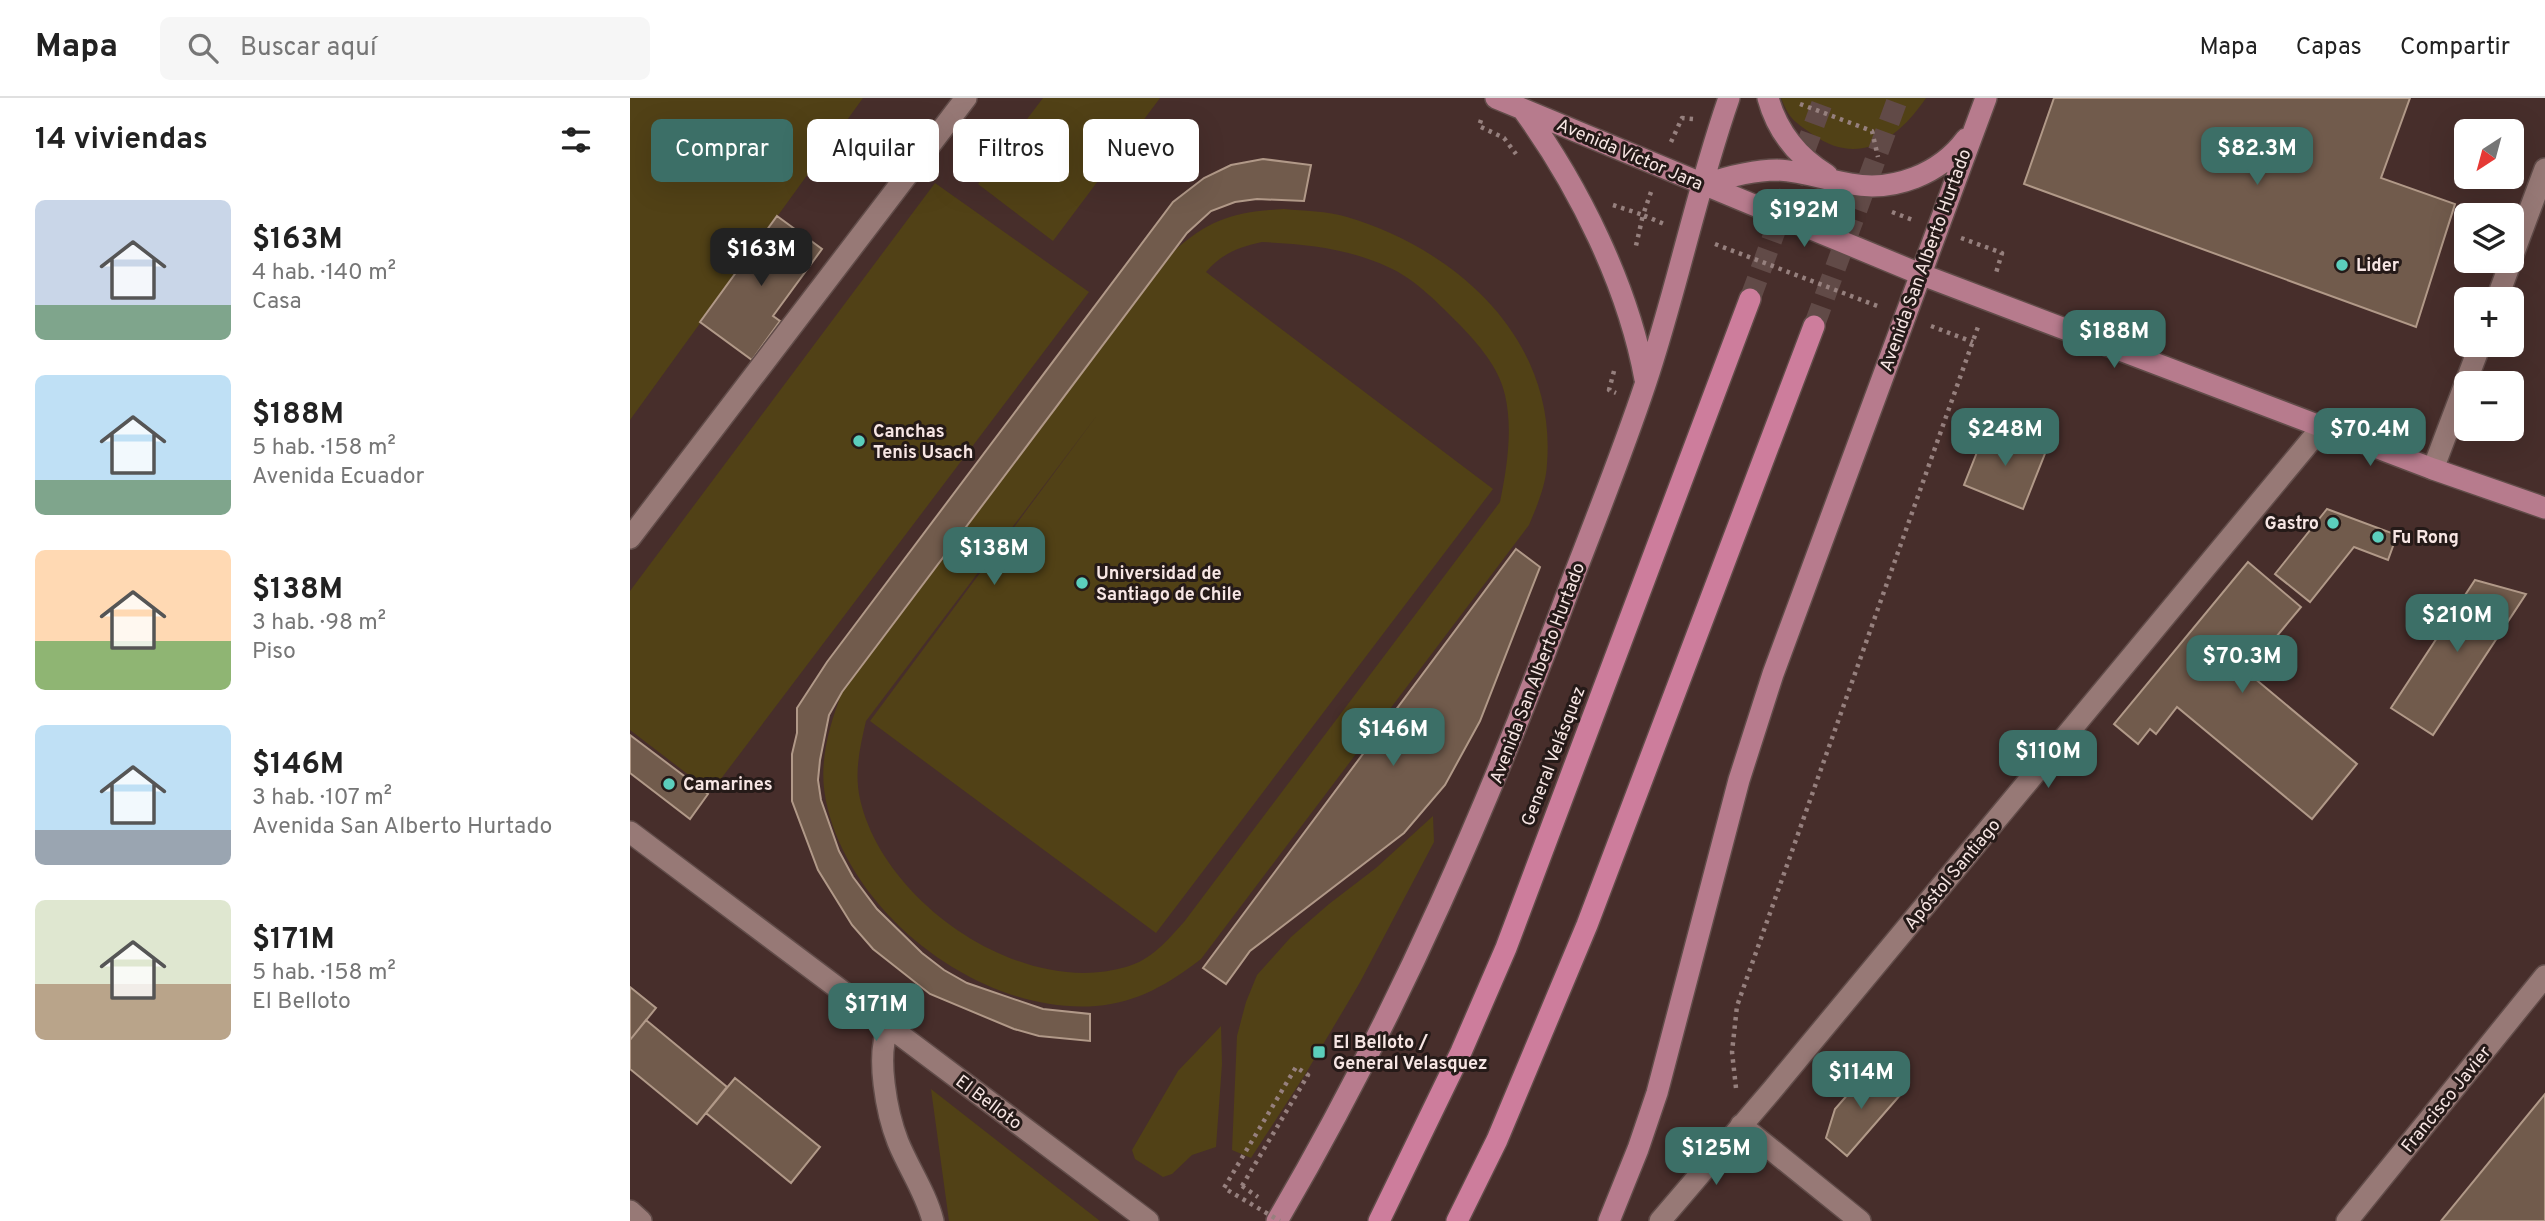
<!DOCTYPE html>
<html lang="es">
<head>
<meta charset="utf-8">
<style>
	:root { --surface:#fff; --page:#f6f6f6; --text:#222; --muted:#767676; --line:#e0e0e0; --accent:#3c6f67 }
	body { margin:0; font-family:Overpass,sans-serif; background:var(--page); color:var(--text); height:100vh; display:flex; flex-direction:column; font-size:26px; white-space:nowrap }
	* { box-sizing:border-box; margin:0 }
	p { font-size:23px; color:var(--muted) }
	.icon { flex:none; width:38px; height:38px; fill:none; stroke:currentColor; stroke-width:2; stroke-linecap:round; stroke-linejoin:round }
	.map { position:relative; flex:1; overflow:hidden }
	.side { display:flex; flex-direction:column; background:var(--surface); width:630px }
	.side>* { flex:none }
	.guide { position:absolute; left:21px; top:21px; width:665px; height:63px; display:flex; gap:14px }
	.needle { width:46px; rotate:216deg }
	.controls { position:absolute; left:1824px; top:21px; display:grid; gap:14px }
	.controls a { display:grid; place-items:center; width:70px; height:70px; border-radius:10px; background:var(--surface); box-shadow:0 7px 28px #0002; font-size:35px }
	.price { position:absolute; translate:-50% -60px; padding:0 16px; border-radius:14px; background:var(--accent); color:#fff; font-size:23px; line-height:46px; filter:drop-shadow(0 2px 4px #0008) }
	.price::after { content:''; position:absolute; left:50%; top:42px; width:21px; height:16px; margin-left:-10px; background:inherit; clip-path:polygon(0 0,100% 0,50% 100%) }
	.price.on { background:#222; color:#fff }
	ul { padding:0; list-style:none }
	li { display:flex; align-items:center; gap:21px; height:175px; padding:0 35px }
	li span { display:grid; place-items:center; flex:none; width:196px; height:140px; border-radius:10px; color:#555 }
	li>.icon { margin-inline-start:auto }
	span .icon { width:84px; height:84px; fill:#fffc; stroke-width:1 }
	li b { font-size:30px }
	h2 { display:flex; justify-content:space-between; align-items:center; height:84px; padding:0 35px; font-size:30px }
	.tag { padding:0 24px; border-radius:10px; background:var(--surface); box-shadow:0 7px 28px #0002; font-size:24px; line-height:63px }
	.tag.on { background:var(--accent); color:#fff }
	header { display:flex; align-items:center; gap:42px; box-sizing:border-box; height:98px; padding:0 35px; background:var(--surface); border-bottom:2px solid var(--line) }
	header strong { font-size:33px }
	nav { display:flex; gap:38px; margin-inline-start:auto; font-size:24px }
	.search { width:490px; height:63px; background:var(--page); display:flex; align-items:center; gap:18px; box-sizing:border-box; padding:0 24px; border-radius:10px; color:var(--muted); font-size:26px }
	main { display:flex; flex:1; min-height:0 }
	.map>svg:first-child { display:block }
	.green { fill:#514116; fill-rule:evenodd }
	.building { fill:#715b4c; stroke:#b19988; stroke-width:2 }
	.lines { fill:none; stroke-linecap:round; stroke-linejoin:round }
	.highway-tunnel { stroke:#614a47; stroke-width:21; stroke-dasharray:21 10; stroke-linecap:butt }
	.minor-casing { stroke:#614c49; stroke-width:24 }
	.major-casing { stroke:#614c49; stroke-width:24 }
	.highway-casing { stroke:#614c49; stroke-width:24 }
	.path { stroke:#96807e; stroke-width:4.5; stroke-dasharray:3.5 5; stroke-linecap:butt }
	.minor { stroke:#977976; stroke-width:21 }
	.major { stroke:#b77b8d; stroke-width:21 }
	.highway { stroke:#cd7d9c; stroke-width:21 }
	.path-bridge { stroke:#96807e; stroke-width:4.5; stroke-dasharray:3.5 5; stroke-linecap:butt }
	.poi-dot { fill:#5bcebc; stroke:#251a18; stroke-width:2.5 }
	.labels { text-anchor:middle; stroke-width:6; stroke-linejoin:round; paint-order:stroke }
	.street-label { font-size:18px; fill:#f7e6e4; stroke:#251a18 }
	.poi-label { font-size:18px; font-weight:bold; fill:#f7e6e4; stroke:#251a18; text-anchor:start }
</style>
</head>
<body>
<header>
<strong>Mapa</strong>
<div class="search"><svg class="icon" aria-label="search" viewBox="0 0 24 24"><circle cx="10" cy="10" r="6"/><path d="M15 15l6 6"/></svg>Buscar aquí</div>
<nav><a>Mapa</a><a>Capas</a><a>Compartir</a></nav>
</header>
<main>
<section class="side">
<h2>14 viviendas<svg class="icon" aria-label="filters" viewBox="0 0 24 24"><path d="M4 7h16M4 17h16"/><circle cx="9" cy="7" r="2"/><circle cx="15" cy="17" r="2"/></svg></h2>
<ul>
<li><span style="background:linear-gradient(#c9d6e8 75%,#7fa58c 0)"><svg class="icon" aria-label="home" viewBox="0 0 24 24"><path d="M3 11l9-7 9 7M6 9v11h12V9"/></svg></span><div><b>$163M</b><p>4 hab. · 140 m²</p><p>Casa</p></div></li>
<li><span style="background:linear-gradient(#bfe0f5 75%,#7fa58c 0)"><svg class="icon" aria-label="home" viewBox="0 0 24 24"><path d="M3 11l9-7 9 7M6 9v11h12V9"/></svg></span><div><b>$188M</b><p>5 hab. · 158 m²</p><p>Avenida Ecuador</p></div></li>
<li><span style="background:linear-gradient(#ffd9b3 65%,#8fb573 0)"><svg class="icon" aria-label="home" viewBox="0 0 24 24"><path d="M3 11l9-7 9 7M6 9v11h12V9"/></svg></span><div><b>$138M</b><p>3 hab. · 98 m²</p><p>Piso</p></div></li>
<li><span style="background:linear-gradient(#bfe0f5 75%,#9aa5b1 0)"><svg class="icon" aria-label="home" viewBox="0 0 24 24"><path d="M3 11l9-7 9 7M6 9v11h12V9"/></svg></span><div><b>$146M</b><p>3 hab. · 107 m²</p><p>Avenida San Alberto Hurtado</p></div></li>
<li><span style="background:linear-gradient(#dfe7d0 60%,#b9a48a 0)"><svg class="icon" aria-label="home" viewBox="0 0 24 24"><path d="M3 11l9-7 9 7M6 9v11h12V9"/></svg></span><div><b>$171M</b><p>5 hab. · 158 m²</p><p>El Belloto</p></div></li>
</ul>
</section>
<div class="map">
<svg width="1915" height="1123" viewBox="0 0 1915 1123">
	<rect width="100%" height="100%" fill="#472e2b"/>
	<path class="green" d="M0,0H233L0,322Z
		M413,0H530L423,143L348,86Z
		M1151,0H1296C1268,41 1229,70 1182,36C1165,24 1159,21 1151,0Z
		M305,85L459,194L81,694L0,632V493Z
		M654,111C674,113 697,113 717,119C828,152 927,242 917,366C916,387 907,408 899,427L571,861C540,885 507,905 466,908C351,917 219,816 196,703C188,665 199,629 212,594L542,155C579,121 604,114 654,111ZM632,144C676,146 717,150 758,169C784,180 809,206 829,226C848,246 869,269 875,297C883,331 877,370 870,404L554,824C537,843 521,862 496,869C391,900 253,804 230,701C224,674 230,649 236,623L468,316L240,623L526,835L863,391L576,174C591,156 609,149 632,144Z
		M803,718L804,744L729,886L676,975L621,1060L602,1052L607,938L616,904L627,877L661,839L699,806L746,770Z
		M591,928L592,966L586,1049L562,1057L542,1076L533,1079L505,1061L502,1052L548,973Z
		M301,991L470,1123H319Z"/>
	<path class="building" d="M1424,0H1780L1751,80L1825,106L1786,229L1394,86Z
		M633,61L681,67L674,103L627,101L605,104L581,113L557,135L212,594L199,617L190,662L188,682L191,702L209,753L223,779L247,811L292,855L314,872L337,885L413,911L460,916V943L409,938L384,931L300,896L243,851L222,827L188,772L162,703V656L167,635V610L197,564L543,104L574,80L601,67Z
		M147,118L192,151L143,218L150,223L122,262L70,224Z
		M1357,329L1416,353L1393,411L1334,387Z
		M1697,411L1767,437L1758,462L1724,449L1680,504L1645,476Z
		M886,451L910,469L850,623L815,687L774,735L620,853L596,886L573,870Z
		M1618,464L1671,509L1617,574L1727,666L1682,721L1547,609L1526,636L1520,631L1508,646L1484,626Z
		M1845,482L1896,496L1803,637L1761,610Z
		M0,637L78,696L60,721L0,675Z
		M0,889L26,910L0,942Z
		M16,922L97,989L67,1026L0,971V942Z
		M1241,970L1271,996L1217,1058L1196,1040L1205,1011Z
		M105,980L190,1049L161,1085L76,1015Z
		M1915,996V1123H1811Z"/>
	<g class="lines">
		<path class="highway-tunnel" d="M1120,201L1194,0
			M1184,228L1268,0"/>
		<g class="minor-casing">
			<path id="minor" d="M1881,162L1915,71
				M1867,201L1881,163
				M1803,371L1850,247
				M0,440L336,0
				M0,734L518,1123
				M259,929C245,956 257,1016 268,1044C279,1071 296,1095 303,1123
				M1111,1027L1230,1123
				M0,1113L11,1123
				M1030,1123L1143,991L1692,329
				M1717,1123L1915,878"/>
		</g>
		<g class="major-casing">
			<path id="major" d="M866,0L1290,176L1803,371L1915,410
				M1138,0C1147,33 1168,59 1197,77
				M894,13C949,89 998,188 1015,281
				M1073,87C1097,79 1122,72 1147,72C1173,73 1196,82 1221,86C1264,94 1310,76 1336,41
				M647,1123C768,917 862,699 945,475C969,413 994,350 1015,287C1047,192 1066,94 1099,0
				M979,1123L1008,1051L1027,995L1109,682L1143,576L1356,0"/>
		</g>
		<g class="highway-casing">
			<path id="highway" d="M749,1123L831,954L876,850L1120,201
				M827,1123L867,1042L957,827L1184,228"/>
		</g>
		<path class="path" d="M1170,6L1242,33L1248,59
			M851,22L849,28L874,40L886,56
			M1041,44L1052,20L1063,21
			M1021,94L1013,117L1034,126
			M983,107L1013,117L1005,152
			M1262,114L1283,122
			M1331,140L1372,155L1366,175
			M1085,146L1250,209
			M1301,228L1343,244
			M984,273L979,292L986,295
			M1106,990L1102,954L1107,908L1349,226
			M612,1088L628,1099"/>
		<use href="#minor" class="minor"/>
		<use href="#major" class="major"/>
		<use href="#highway" class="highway"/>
		<path class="path-bridge" d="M612,1088L678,977L666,969L594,1090L650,1123"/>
	</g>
	<g class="poi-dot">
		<circle cx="1712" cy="167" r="7"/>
		<circle cx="229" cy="343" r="7"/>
		<circle cx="1703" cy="425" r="7"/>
		<circle cx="1748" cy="439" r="7"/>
		<circle cx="452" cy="485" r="7"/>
		<circle cx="39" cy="686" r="7"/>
		<rect x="682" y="947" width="14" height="14" rx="3.5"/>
	</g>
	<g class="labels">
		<g class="street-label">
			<text transform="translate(1000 56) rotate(23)" y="6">Avenida Víctor Jara</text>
			<text transform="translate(1295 162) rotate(-70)" y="6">Avenida San Alberto Hurtado</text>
			<text transform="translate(907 575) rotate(-69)" y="6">Avenida San Alberto Hurtado</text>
			<text transform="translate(923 658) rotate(-69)" y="6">General Velásquez</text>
			<text transform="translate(1322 776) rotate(-50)" y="6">Apóstol Santiago</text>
			<text transform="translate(1816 1001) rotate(-51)" y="6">Francisco Javier</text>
			<text transform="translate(359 1004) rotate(37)" y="6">El Belloto</text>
		</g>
		<g class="poi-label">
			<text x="1726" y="173">Lider</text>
			<text x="243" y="339">Canchas<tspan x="243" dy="21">Tenis Usach</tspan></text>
			<text x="1689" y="431" text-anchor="end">Gastro</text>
			<text x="1762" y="445">Fu Rong</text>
			<text x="466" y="481">Universidad de<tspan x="466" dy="21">Santiago de Chile</tspan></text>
			<text x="53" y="692">Camarines</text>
			<text x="703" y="950">El Belloto /<tspan x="703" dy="21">General Velasquez</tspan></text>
		</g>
	</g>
</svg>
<div class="controls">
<a><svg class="needle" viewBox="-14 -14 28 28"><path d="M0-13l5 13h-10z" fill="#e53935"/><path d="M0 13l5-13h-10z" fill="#767676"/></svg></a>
<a><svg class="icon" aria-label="layers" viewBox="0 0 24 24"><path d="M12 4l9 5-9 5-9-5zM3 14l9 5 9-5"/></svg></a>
<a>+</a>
<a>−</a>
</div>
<b class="price" style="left:1627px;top:89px">$82.3M</b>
<b class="price" style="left:1174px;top:151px">$192M</b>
<b class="price on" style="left:131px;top:190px">$163M</b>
<b class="price" style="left:1484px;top:272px">$188M</b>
<b class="price" style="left:1375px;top:370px">$248M</b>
<b class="price" style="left:1740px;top:370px">$70.4M</b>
<b class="price" style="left:364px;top:489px">$138M</b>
<b class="price" style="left:1827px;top:556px">$210M</b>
<b class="price" style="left:1612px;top:597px">$70.3M</b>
<b class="price" style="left:763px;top:670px">$146M</b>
<b class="price" style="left:1418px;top:692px">$110M</b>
<b class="price" style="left:246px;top:945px">$171M</b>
<b class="price" style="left:1231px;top:1013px">$114M</b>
<b class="price" style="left:1086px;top:1089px">$125M</b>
<div class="guide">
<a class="tag on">Comprar</a>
<a class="tag">Alquilar</a>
<a class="tag">Filtros</a>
<a class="tag">Nuevo</a>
</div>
</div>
</main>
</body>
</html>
